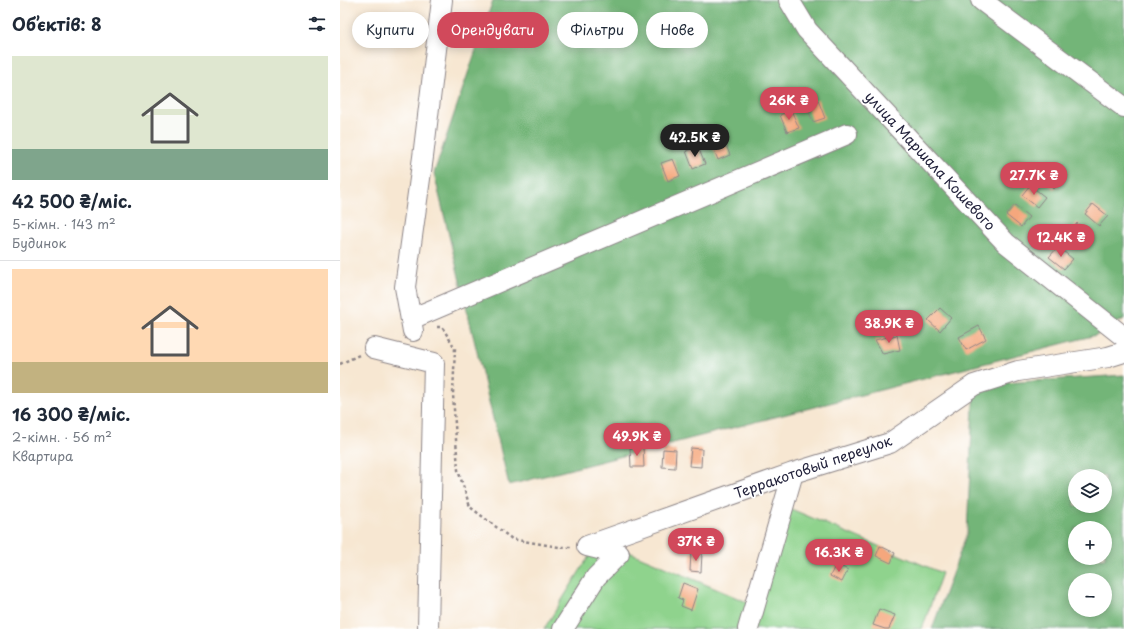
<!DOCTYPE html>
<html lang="uk">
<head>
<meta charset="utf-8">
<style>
	:root { --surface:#fff; --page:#f2f2f3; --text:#1f2937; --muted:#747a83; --line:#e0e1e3; --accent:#d1495b }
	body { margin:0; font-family:"Playpen Sans",sans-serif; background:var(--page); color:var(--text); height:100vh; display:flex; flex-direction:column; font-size:15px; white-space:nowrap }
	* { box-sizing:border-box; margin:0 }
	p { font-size:13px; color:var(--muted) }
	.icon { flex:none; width:22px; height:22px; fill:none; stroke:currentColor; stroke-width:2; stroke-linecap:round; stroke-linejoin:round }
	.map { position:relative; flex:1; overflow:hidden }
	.side { display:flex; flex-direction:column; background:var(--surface); width:340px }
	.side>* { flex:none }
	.top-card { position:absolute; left:12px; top:12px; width:380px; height:36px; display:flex; gap:8px }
	.buttons { position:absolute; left:728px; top:469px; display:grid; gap:8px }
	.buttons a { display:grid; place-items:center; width:44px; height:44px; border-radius:50%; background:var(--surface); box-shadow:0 2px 10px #0003; font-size:20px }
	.price { position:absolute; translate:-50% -34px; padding:0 9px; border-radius:14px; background:var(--accent); color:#fff; font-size:13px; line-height:26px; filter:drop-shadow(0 1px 2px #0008) }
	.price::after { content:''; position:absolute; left:50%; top:24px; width:12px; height:9px; margin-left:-6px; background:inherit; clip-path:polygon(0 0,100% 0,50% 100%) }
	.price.current { background:#222; color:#fff }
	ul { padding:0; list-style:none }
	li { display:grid; align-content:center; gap:8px; height:212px; padding:0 12px }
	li+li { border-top:1px solid var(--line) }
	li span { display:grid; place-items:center; height:124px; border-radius:0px; color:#555 }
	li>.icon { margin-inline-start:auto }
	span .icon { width:72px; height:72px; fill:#fffc; stroke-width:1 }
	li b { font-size:17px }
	h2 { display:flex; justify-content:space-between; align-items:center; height:48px; padding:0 12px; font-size:17px }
	.chip { padding:0 14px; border-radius:18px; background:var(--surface); box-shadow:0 2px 10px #0003; font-size:14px; line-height:36px }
	.chip.current { background:var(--accent); color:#fff }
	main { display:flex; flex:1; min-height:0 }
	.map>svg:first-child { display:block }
	.green { fill:#8fd38d; stroke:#587a64 }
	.forest { fill:#73b578; stroke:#4a6c5a; fill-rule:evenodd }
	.building { fill:#f5a77d }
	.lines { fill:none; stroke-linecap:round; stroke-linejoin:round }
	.minor-casing { stroke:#8c8486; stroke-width:22 }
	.path { stroke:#8c8486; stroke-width:2.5; stroke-dasharray:3 3; stroke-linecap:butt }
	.minor { stroke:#fff; stroke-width:20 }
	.labels { text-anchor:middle; stroke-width:3.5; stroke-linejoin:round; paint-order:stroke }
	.street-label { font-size:14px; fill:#22223b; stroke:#fff }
</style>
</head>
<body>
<main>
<section class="side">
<h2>Об’єктів: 8<svg class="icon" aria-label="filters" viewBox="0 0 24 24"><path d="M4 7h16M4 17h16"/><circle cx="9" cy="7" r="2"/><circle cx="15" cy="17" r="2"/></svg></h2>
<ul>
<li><span style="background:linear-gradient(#dfe7d0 75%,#7fa58c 0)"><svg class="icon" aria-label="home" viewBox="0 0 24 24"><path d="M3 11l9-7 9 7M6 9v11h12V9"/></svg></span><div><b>42 500 ₴/міс.</b><p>5-кімн. · 143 m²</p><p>Будинок</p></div></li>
<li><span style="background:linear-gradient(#ffd9b3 75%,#c2b280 0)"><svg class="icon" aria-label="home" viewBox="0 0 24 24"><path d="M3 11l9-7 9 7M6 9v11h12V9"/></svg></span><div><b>16 300 ₴/міс.</b><p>2-кімн. · 56 m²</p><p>Квартира</p></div></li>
</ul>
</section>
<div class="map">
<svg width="784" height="629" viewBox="0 0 784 629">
	<rect width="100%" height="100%" fill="#fff"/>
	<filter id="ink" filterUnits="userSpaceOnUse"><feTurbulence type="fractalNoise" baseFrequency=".025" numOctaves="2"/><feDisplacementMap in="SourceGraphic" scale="8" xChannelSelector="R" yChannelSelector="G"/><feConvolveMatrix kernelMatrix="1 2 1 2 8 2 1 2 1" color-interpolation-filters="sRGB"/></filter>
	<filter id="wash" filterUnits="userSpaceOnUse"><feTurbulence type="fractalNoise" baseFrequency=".012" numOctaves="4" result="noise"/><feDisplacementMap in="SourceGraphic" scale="16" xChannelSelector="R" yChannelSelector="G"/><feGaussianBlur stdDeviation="0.9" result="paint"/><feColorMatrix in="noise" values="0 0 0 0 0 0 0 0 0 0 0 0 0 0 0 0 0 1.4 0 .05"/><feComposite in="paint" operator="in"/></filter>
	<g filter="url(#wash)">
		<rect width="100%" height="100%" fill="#f7e7d2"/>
		<path class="green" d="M451,509L602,573L582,629H204L251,553L275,546L414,605Z"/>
		<path class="forest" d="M153,0H784V319L756,335L169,485L94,173Z
			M784,375V629H592L627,533L634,385ZM735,476H765V506H735ZM735,528H765V558H735ZM735,580H765V610H735Z"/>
		<g id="blocks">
			<path class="building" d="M478,100L485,118L473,122L466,105Z
				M451,110L459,128L447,132L440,115Z
				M383,138L390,155L378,160L371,142Z
				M358,147L365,164L353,169L346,151Z
				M333,159L340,176L328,181L321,163Z
				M708,166L723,178L714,189L700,177Z
				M690,185L705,197L697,207L682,195Z
				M753,204L768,216L759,226L745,214Z
				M675,205L689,217L681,227L666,215Z
				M737,223L752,235L743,246L729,234Z
				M718,247L733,259L724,269L709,257Z
				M600,308L611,318L600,331L588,320Z
				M639,326L646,339L626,350L619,337Z
				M557,335L560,350L543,354L535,340Z
				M303,447L304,467H291L290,448Z
				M351,448L362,449L361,467L349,466Z
				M323,449L336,450L335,468L322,467Z
				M540,546L555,553L551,563L536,556Z
				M351,552L362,553L361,572L350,571Z
				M496,564L508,570L502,582L490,576Z
				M343,583L358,589L351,610L341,606L343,600L338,598Z
				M539,609L555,615L549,629H545L533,625Z"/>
		</g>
	</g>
	<g filter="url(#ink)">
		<use href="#blocks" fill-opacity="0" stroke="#8c8486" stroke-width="1"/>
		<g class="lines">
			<g class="minor-casing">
				<path id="minor" d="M449,0L467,30L666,243L784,337
					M641,0L784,107
					M71,319L507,134
					M73,331L65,287L83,157L102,0
					M34,348L94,363L88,629
					M247,546L453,473L550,443L634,385L678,371L768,357L784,352
					M223,629L256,577L279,554L247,546
					M408,629L453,473"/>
			</g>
			<path class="path" d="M97,327H102L115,348L113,394L118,470L130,507L172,539L219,547H232
				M0,364L19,355"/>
			<use href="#minor" class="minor"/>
		</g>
	</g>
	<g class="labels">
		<g class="street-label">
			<text transform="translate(590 161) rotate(47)" y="5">улица Маршала Кошевого</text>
			<text transform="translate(473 467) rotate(-19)" y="5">Терракотовый переулок</text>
		</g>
	</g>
</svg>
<div class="buttons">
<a><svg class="icon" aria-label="layers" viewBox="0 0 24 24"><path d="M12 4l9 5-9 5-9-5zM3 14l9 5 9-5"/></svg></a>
<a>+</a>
<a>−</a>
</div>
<b class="price" style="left:449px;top:121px">26K ₴</b>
<b class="price current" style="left:355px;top:158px">42.5K ₴</b>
<b class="price" style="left:694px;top:196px">27.7K ₴</b>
<b class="price" style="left:721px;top:258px">12.4K ₴</b>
<b class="price" style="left:549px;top:344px">38.9K ₴</b>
<b class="price" style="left:297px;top:457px">49.9K ₴</b>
<b class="price" style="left:356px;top:562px">37K ₴</b>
<b class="price" style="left:499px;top:573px">16.3K ₴</b>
<div class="top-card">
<a class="chip">Купити</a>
<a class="chip current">Орендувати</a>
<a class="chip">Фільтри</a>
<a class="chip">Нове</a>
</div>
</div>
</main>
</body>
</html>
